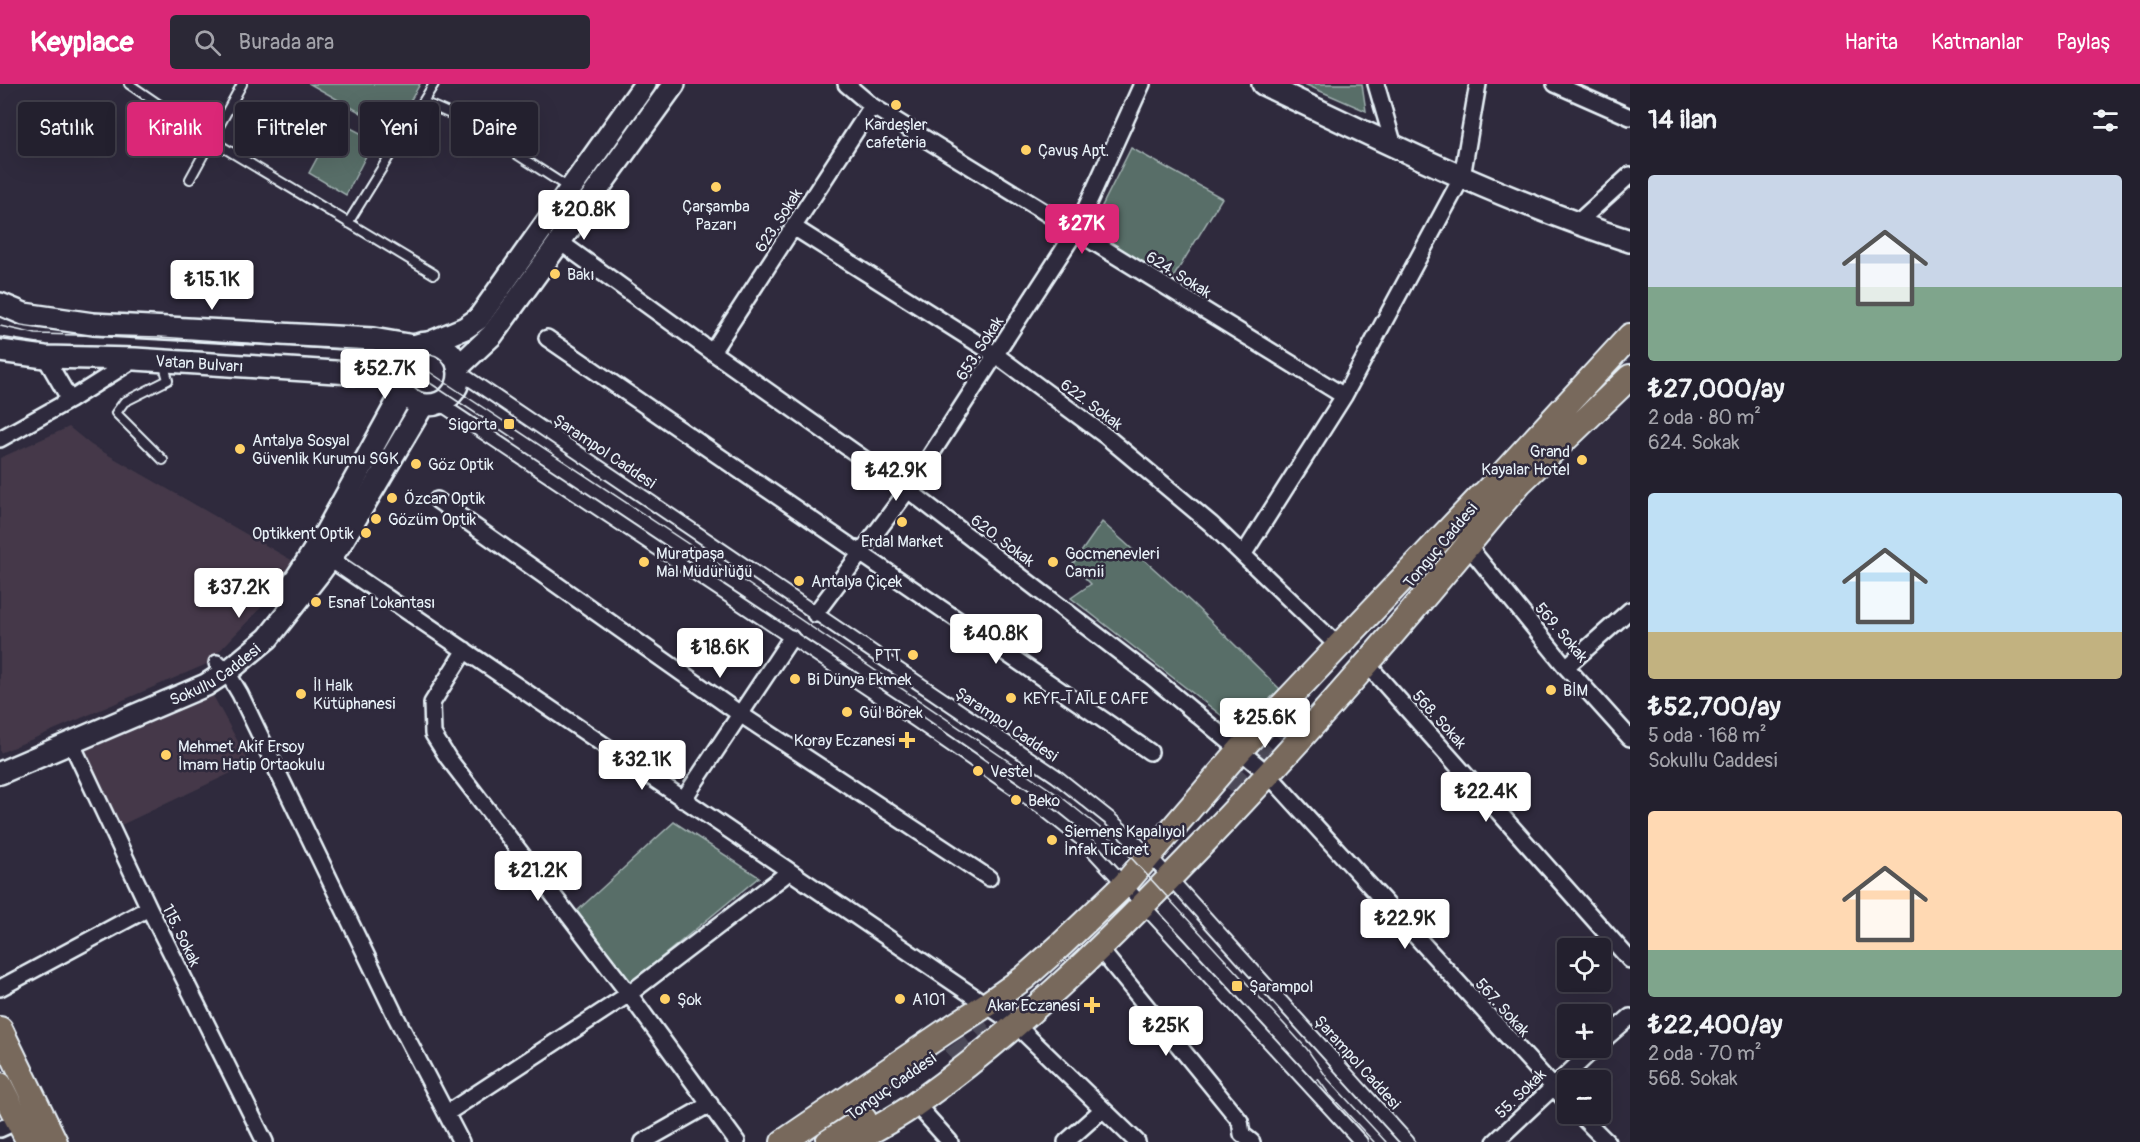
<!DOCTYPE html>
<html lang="tr">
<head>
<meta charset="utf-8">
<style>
	:root { --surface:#23202e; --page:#2b2836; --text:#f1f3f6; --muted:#a3a3aa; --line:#403e4a; --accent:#db2777 }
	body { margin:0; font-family:Pangolin,sans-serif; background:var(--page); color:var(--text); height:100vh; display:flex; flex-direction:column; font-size:22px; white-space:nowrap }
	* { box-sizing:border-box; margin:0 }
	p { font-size:20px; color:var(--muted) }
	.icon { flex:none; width:33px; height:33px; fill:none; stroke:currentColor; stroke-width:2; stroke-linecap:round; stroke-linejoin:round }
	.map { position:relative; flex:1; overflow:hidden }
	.sheet { display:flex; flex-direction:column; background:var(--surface); width:510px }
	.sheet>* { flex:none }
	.hud { position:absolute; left:18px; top:18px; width:570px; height:54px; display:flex; gap:12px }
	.controls { position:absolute; left:1557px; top:854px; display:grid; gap:12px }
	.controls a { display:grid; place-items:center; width:54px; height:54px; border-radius:6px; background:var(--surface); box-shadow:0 6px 24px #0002,0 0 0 2px var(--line); font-size:30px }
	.price { position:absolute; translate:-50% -51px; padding:0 14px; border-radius:6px; background:#fff; color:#222; font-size:20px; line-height:39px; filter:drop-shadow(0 2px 3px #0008) }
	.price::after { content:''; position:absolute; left:50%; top:36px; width:18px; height:14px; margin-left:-9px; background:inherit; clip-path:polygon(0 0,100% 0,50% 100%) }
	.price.active { background:var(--accent); color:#fff }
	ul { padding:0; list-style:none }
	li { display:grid; align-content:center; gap:12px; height:318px; padding:0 18px }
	li span { display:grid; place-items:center; height:186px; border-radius:6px; color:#555 }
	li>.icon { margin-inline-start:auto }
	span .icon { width:108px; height:108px; fill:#fffc; stroke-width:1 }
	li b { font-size:26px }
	h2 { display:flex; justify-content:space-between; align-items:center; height:72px; padding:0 18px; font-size:26px }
	.tag { padding:0 21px; border-radius:6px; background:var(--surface); box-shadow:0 6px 24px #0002,0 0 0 2px var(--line); font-size:21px; line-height:54px }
	.tag.active { background:var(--accent); color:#fff }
	header { display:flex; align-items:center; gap:36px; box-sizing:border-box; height:84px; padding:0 30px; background:var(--accent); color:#fff }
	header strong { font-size:28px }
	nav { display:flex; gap:33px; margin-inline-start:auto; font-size:21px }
	.search { width:420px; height:54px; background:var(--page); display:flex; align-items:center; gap:15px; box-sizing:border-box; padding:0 21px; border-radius:6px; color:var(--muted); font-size:22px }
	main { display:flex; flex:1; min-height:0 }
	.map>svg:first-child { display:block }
	.built { fill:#443949 }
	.green { fill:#586e68; stroke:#a0b0b0; stroke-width:1.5 }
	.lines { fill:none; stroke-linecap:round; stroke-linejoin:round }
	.primary-tunnel { stroke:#4b4859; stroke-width:24; stroke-dasharray:24 12; stroke-linecap:butt }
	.service-casing { stroke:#e8f1f8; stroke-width:12 }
	.pedestrian-casing { stroke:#e8f1f8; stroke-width:16 }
	.minor-casing { stroke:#e8f1f8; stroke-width:20 }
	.secondary-casing { stroke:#e8f1f8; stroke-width:26 }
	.primary-casing { stroke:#e8f1f8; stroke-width:28 }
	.service { stroke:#2f2a3d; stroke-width:8 }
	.pedestrian { stroke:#2f2a3d; stroke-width:12 }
	.minor { stroke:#2f2a3d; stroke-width:15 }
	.secondary { stroke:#2f2a3d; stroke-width:21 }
	.primary { stroke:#78695c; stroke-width:24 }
	.tram { stroke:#e8f1f8; stroke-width:1.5 }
	.poi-dot { fill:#ffd166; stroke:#2f2a3d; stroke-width:2 }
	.labels { text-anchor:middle; stroke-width:5; stroke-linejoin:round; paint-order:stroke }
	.poi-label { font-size:16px; fill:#e8f1f8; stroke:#2f2a3d; text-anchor:start }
	.street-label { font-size:16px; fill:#e8f1f8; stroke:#2f2a3d }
</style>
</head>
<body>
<header>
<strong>Keyplace</strong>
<div class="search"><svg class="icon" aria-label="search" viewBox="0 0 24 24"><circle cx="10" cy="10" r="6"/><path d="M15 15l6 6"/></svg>Burada ara</div>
<nav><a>Harita</a><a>Katmanlar</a><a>Paylaş</a></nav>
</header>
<main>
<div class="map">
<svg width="1630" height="1058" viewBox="0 0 1630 1058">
	<rect width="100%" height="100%" fill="#2f2a3d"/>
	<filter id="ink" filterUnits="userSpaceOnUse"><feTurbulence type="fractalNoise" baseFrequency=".0167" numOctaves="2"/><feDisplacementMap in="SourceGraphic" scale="12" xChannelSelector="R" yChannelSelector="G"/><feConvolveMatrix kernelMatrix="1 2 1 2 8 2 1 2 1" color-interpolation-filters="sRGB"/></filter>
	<g filter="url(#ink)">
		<path class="built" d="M69,343L91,361L293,477V490L207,580L0,669V374Z
			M210,606L250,680L119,742L83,661Z"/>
		<path class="green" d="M310,0H420L393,47Z
			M1304,0H1362L1366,27Z
			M337,37L374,56L346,111L309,89Z
			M1131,64L1222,114L1171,197L1090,146Z
			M1102,438L1191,518L1285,610L1249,653L1071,514L1091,500L1072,481Z
			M674,738L759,793L629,900L577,827Z"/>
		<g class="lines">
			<path class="primary-tunnel" d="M1233,710L1284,652
				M952,976L992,947"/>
			<g class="service-casing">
				<path id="service" d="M129,0L211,56L434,190
					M423,18L462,35L569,104
					M190,95L242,0
					M348,139L434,0
					M163,278L168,296L124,318L116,329L163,376"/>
			</g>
			<g class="pedestrian-casing">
				<path id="pedestrian" d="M459,288L1056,692L1110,735L1150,772L1408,1058
					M439,319L915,636L1041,723L1086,759L1361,1058"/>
			</g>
			<g class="minor-casing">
				<path id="minor" d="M846,0L872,22L1344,312
					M1376,0L1394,62
					M1555,0L1630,33
					M1576,140L1630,91
					M795,144L996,271L1107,353L1211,440L1338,562
					M560,158L712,268L908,406L1152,593L1268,690L1568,1019
					M547,254L1150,668
					M712,268L872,22
					M45,273L70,316
					M0,355L70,316L135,275
					M437,416L740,630L989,794
					M1468,462L1566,583L1630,654
					M1243,471L1344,312L1462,93L1478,0
					M320,472L339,481L1016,941L1137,1058
					M815,530L908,406L1075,148L1142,0
					M465,566L432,619L433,650L448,674L629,910L737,1058
					M217,579L227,588L240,610L396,933L461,1058
					M1367,580L1630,876
					M1566,583L1630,526
					M71,658L149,824L265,1058
					M683,716L791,554
					M1099,864L1240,1037L1242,1050L1252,1058
					M0,904L149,824
					M1600,959L1630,933
					M916,1020L950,1058
					M447,1029L629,910L789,788
					M1578,1029L1607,1058
					M0,1045L18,1037
					M643,1058L710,1020
					M1066,1058L1102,1026
					M1495,1058L1596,963"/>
			</g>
			<g class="secondary-casing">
				<g id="secondary">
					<path d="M1263,0C1383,57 1503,117 1630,157"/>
					<path d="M0,220L24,230L93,240L373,255L414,262"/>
					<path d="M429,259L465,244L478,235L645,0"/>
					<circle cx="428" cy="290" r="31"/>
					<path id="s1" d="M0,267L45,273L135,275L397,292"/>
					<path d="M458,283L492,251L674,0"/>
					<path d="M287,507C302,488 312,468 326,448L403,308"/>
					<path id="s2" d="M0,689L206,601L232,584L268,554L320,488L341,459L423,321"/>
				</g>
			</g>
			<g class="primary-casing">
				<path id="primary" d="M1510,408L1630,293
					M1473,422L1630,252
					M0,945L55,1058
					M0,1001L29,1058
					M783,1058L946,947L986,921L1024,894L1061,861L1124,801L1240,666L1482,411
					M828,1058L864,1035
					M852,1058C874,1045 897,1034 917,1019C1015,949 1102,864 1185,778C1303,657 1413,528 1521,397"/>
			</g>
			<use href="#service" class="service"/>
			<use href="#pedestrian" class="pedestrian"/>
			<use href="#minor" class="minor"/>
			<use href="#secondary" class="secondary"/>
			<use href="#primary" class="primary"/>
			<path class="tram" d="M0,242L36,250L160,253L385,269L402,272L416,279L741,495L1064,715L1099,743L1124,766L1307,965L1328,995L1386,1058
				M0,253L38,259
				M421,293L516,356
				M1318,995L1329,1010L1374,1058"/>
		</g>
	</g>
	<g class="poi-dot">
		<circle cx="896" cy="21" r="6"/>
		<circle cx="1026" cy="66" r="6"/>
		<circle cx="716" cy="103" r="6"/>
		<circle cx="555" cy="190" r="6"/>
		<rect x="503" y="334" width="12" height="12" rx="3"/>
		<circle cx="240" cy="365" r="6"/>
		<circle cx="1582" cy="376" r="6"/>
		<circle cx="416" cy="380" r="6"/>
		<circle cx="392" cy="414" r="6"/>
		<circle cx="376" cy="435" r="6"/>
		<circle cx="902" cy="438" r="6"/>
		<circle cx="366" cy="449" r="6"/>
		<circle cx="644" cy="478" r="6"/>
		<circle cx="1053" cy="478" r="6"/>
		<circle cx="799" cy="497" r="6"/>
		<circle cx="316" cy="518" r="6"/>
		<circle cx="913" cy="571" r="6"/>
		<circle cx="795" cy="595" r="6"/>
		<circle cx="1551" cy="606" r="6"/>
		<circle cx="301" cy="610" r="6"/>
		<circle cx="1011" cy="614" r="6"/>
		<circle cx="847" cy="628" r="6"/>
		<path d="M904 647h6v6h6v6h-6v6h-6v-6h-6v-6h6z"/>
		<circle cx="166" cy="671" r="6"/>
		<circle cx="978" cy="687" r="6"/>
		<circle cx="1016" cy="716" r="6"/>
		<circle cx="1052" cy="756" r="6"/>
		<rect x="1231" y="896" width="12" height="12" rx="3"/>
		<circle cx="665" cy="915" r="6"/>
		<circle cx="900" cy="915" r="6"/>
		<path d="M1089 912h6v6h6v6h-6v6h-6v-6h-6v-6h6z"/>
	</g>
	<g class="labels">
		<g class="poi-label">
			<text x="896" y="46" text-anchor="middle">Kardeşler<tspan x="896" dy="18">cafeteria</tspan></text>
			<text x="1038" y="72">Çavuş Apt.</text>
			<text x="716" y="128" text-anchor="middle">Çarşamba<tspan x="716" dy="18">Pazarı</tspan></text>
			<text x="567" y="196">Bakı</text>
			<text x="497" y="346" text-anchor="end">Sigorta</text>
			<text x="252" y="362">Antalya Sosyal<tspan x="252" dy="18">Güvenlik Kurumu SGK</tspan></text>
			<text x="1570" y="373" text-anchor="end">Grand<tspan x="1570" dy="18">Kayalar Hotel</tspan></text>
			<text x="428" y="386">Göz Optik</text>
			<text x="404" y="420">Özcan Optik</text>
			<text x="388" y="441">Gözüm Optik</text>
			<text x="354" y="455" text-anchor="end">Optikkent Optik</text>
			<text x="902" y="463" text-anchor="middle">Erdal Market</text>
			<text x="656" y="475">Muratpaşa<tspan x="656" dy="18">Mal Müdürlüğü</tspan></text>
			<text x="1065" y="475">Gocmenevleri<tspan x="1065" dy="18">Camii</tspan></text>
			<text x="811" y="503">Antalya Çiçek</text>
			<text x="328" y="524">Esnaf Lokantası</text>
			<text x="901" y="577" text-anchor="end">PTT</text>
			<text x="807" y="601">Bi Dünya Ekmek</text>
			<text x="313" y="607">İl Halk<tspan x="313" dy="18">Kütüphanesi</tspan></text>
			<text x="1563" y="612">BİM</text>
			<text x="1023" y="620">KEYF-Ī AĪLE CAFE</text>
			<text x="859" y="634">Gül Börek</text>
			<text x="895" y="662" text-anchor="end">Koray Eczanesi</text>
			<text x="178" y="668">Mehmet Akif Ersoy<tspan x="178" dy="18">İmam Hatip Ortaokulu</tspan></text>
			<text x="990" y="693">Vestel</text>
			<text x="1028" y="722">Beko</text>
			<text x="1064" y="753">Siemens Kapalıyol<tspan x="1064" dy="18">İnfak Ticaret</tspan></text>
			<text x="1249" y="908">Şarampol</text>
			<text x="677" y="921">Şok</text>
			<text x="912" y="921">A101</text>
			<text x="1080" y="927" text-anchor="end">Akar Eczanesi</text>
		</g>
		<g class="street-label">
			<text transform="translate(778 136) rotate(-57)" y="6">623. Sokak</text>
			<text transform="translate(1179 190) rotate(32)" y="6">624. Sokak</text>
			<text transform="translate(979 264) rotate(-57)" y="6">653. Sokak</text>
			<text dy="6" stroke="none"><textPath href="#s1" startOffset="200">Vatan Bulvarı</textPath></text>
			<text transform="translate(1092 320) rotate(37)" y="6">622. Sokak</text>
			<text transform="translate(605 367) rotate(34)" y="6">Şarampol Caddesi</text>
			<text transform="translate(1003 456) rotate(37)" y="6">620. Sokak</text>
			<text transform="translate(1440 461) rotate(-50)" y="6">Tonguç Caddesi</text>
			<text transform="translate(1562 548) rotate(50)" y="6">569. Sokak</text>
			<text dy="6" stroke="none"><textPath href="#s2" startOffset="237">Sokullu Caddesi</textPath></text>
			<text transform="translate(1440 635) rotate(48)" y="6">568. Sokak</text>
			<text transform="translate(1007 640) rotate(34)" y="6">Şarampol Caddesi</text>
			<text transform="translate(182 851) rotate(64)" y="6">115. Sokak</text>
			<text transform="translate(1503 923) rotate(48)" y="6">567. Sokak</text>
			<text transform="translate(1358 978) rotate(48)" y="6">Şarampol Caddesi</text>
			<text transform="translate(891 1002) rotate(-35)" y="6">Tonguç Caddesi</text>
			<text transform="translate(1520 1009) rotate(-44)" y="6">55. Sokak</text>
		</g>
	</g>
</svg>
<div class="controls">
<a><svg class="icon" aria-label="locate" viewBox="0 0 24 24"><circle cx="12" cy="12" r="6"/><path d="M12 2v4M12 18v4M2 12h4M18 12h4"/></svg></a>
<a>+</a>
<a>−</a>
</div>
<b class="price" style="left:584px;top:157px">₺20.8K</b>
<b class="price active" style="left:1082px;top:171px">₺27K</b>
<b class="price" style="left:212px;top:227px">₺15.1K</b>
<b class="price" style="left:385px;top:316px">₺52.7K</b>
<b class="price" style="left:896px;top:418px">₺42.9K</b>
<b class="price" style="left:239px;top:535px">₺37.2K</b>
<b class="price" style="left:996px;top:581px">₺40.8K</b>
<b class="price" style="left:720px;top:595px">₺18.6K</b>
<b class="price" style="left:1265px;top:665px">₺25.6K</b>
<b class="price" style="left:642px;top:707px">₺32.1K</b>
<b class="price" style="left:1486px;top:739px">₺22.4K</b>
<b class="price" style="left:538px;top:818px">₺21.2K</b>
<b class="price" style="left:1405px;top:866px">₺22.9K</b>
<b class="price" style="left:1166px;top:973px">₺25K</b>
<div class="hud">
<a class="tag">Satılık</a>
<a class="tag active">Kiralık</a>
<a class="tag">Filtreler</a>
<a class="tag">Yeni</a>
<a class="tag">Daire</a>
</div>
</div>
<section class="sheet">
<h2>14 ilan<svg class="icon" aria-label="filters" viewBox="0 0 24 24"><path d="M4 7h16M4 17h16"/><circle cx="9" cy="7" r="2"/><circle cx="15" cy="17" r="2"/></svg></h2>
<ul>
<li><span style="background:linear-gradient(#c9d6e8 60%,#7fa58c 0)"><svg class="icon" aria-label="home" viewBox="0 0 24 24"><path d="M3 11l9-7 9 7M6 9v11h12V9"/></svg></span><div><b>₺27,000/ay</b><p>2 oda · 80 m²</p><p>624. Sokak</p></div></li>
<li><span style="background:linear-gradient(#bfe0f5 75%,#c2b280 0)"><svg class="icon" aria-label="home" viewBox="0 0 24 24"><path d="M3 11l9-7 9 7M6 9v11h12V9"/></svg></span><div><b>₺52,700/ay</b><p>5 oda · 168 m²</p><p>Sokullu Caddesi</p></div></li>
<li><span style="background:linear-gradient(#ffd9b3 75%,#7fa58c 0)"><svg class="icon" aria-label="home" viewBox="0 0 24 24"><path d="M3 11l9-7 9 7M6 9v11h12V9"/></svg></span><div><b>₺22,400/ay</b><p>2 oda · 70 m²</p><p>568. Sokak</p></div></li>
</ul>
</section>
</main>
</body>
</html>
